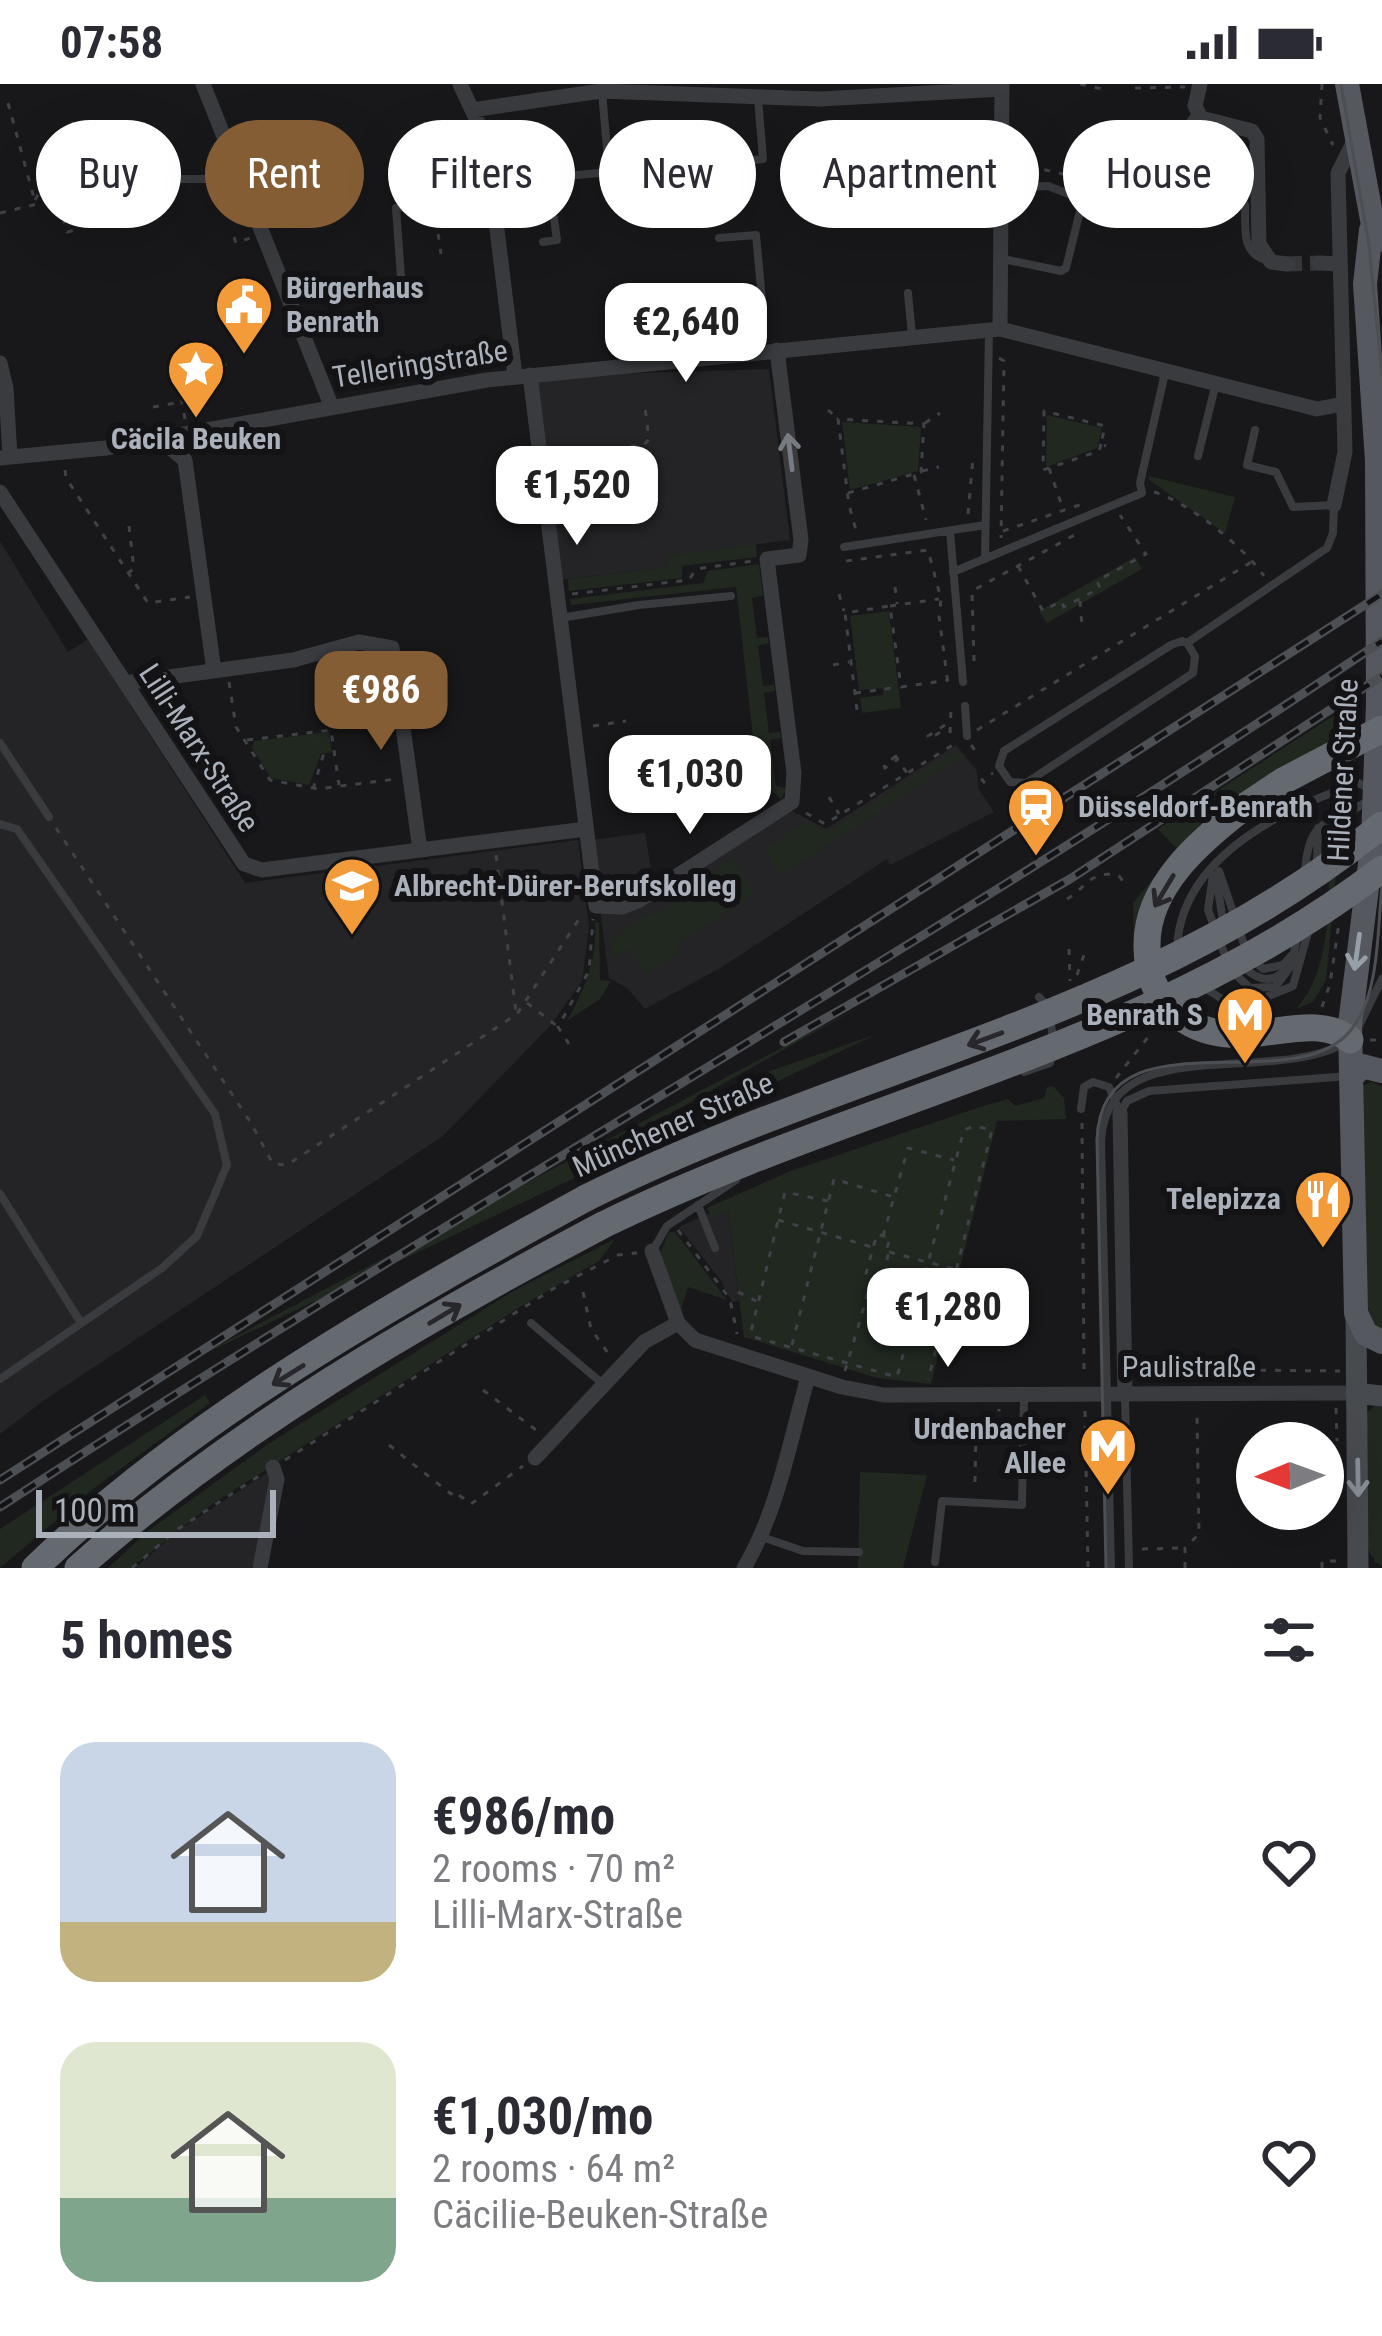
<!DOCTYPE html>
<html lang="en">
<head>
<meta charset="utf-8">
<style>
	:root { --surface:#fff; --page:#f2f2f3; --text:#2b2b33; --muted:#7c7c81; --accent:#855d35 }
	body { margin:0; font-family:"Roboto Condensed",sans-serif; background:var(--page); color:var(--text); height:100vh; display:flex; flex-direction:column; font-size:45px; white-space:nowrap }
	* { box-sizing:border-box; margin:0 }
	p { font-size:39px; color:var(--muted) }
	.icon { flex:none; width:66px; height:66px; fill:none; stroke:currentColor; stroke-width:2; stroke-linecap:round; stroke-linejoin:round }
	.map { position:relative; height:1484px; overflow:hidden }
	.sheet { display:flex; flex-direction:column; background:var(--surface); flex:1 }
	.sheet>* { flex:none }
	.top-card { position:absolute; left:36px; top:36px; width:1311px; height:108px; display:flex; gap:24px }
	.needle { width:78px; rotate:269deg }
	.buttons { position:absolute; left:1236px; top:1338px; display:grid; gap:24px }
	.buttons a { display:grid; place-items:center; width:108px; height:108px; border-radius:50%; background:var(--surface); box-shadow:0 12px 48px #0002; font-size:60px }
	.scale { position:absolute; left:36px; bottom:30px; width:240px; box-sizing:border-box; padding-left:12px; border:6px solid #aab1ba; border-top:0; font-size:33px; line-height:42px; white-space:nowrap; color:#aab1ba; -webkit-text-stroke:9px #131315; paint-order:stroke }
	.price { position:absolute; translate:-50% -102px; padding:0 27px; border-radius:24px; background:#fff; color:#222; font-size:39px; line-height:78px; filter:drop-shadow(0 3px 6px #0008) }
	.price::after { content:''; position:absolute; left:50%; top:72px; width:36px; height:27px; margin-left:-18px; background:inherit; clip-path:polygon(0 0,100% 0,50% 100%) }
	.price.current { background:var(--accent); color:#fff }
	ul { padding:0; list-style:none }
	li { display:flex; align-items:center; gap:36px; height:300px; padding:0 60px }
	li span { display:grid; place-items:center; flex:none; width:336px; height:240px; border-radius:36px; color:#555 }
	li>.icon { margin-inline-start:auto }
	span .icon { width:144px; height:144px; fill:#fffc; stroke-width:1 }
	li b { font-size:51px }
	h2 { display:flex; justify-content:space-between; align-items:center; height:144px; padding:0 60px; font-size:51px }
	.chip { padding:0 42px; border-radius:54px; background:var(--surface); box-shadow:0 12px 48px #0002; font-size:42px; line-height:108px }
	.chip.current { background:var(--accent); color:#fff }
	.status { display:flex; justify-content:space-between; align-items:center; height:84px; padding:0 60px; background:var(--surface); direction:ltr }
	.status svg { height:33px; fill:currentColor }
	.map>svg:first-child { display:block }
	.built { fill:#242427 }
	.green { fill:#202820 }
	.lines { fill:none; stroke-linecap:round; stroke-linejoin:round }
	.street-tunnel { stroke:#35373a; stroke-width:15; stroke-dasharray:15 8; stroke-linecap:butt }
	.path { stroke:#3f4246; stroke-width:3; stroke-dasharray:6 9; stroke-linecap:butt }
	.lane { stroke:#393b3f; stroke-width:8 }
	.street { stroke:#393b3f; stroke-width:15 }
	.secondary { stroke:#474a4f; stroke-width:21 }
	.primary { stroke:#55585e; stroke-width:24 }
	.highway { stroke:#656970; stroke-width:27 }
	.tram { stroke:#4c4f54; stroke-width:3 }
	.rail-casing { stroke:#4c4f54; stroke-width:9 }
	.rail { stroke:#131315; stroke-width:4.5; stroke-dasharray:14; stroke-linecap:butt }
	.highway-bridge { stroke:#656970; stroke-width:27 }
	.oneway { stroke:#777c83 }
	.oneway2 { stroke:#28282c }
	.oneway3 { stroke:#999fa8 }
	.oneway4 { stroke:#878d95 }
	.labels { text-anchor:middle; stroke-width:12; stroke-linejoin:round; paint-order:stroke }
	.poi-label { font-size:30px; font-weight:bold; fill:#aab1ba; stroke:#131315; text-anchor:start }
	.street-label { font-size:30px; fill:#aab1ba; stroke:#131315 }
</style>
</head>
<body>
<div class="status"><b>07:58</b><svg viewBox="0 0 49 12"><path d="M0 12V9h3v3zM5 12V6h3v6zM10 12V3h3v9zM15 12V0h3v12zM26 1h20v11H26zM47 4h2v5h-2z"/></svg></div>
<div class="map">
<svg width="1382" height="1484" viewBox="0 0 1382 1484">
	<rect width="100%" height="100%" fill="#18181a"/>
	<path class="built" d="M769,285L790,456L669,471V483L559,496L534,298L540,292Z
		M0,457L68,568L88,555L245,799L578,756L589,843L582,897L551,941L443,1052L46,1315L0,1350Z
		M956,661L977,687L978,704L994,728L890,781L887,775L722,883L645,925L627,904L609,894L591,756L645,749L654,803L788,725L826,745Z
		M723,1123L728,1126L739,1217L732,1218L722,1198L679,1143Z
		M270,1387L276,1391L259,1477L250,1484H135L179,1446Z"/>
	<path class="green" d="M1047,331L1102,344L1097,364L1046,383Z
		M842,338L921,343L918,387L850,406Z
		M1149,392L1235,413L1225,449L1149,396Z
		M756,460L757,473L682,482V494L569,507L568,495L669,483L668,471Z
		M1135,473L1142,485L1047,539L1039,527Z
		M759,480L763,512L752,514L757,554L768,553L769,559L758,562L763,602L774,601L775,607L764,609L769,649L780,648L781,654L770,656L776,702L787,704L781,715L773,707L760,715L736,503L571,521L570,515L703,499L708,487Z
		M889,527L901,624L862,629L860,614L883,611V604L859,606L850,532Z
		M1358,616V651L1237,721L1134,869L1133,819L1177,765L1158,745Z
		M329,648L332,668L321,670L309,701L271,694L252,664L254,657Z
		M957,668L966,671L781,792L764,765L805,738L831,746L946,671Z
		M1341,737L1326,896L1313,918L1296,925C1333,885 1331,804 1326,751Z
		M732,774L755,809L677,861L680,869L647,891L630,865L614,875L611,856L649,828L655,832Z
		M599,838L600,896L611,897L600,915L567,937C585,904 597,877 595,839Z
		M863,921L659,1036L664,1042L747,995L877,950L185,1279Z
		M1372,998L1382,1003V1247L1365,1233L1361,1002Z
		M1053,1002L1064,1014L1066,1035L997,1037L931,1300L877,1294L744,1253L728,1127L712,1133L707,1124L788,1088L980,1023L1008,1015L1015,1022L1044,1014L1047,1003Z
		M669,1148H675L727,1216L688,1203L681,1226L660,1170Z
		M615,1155L599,1177L518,1224L211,1421L131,1484H108L148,1447L268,1360L515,1206Z
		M205,1311L210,1319L93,1405L0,1484V1445Z
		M1375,1322L1382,1323V1482L1375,1478L1368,1465L1366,1329Z
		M860,1388L927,1391L903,1484H858Z"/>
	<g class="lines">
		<path class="street-tunnel" d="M1287,180L1320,179"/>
		<path class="path" d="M1080,0L1102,5
			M1322,0L1320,34L1333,61
			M1135,4L1185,3
			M8,19L34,114
			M1015,79L1102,99
			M1199,88L1200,111
			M1183,92L1184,112L1239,110
			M103,106L108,124
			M219,115L217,110L225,107
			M35,116L46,97L113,72L119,73
			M59,119L67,148L76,146
			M149,125L155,124L151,108
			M0,129L124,99
			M436,135L441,170
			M1126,142H1119L1117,63L1173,62
			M234,153L236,159L250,154
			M999,274L1004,277L1001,454
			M392,283L397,296
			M404,295L401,282L404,281
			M183,312L197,310
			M153,323L181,318
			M828,326L837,334
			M185,335L177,290L235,279
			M925,339L940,329
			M1101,360L1099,367L1043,386L1044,327L1105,342L1101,360L1106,362
			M621,372L625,363L644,361L649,355L645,323
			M1049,384L1063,425
			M65,386L66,394L148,519L190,513
			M922,387L939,383
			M914,391L926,436
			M1154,408C1188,418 1243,462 1264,492
			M848,409L921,388L924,340L838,335L849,421L857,450
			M968,430L973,374
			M129,442L134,485L129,488
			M1003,447L1085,419
			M846,477L928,466L941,515L939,532L948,600
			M1018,482L1043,527L1061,517L1064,523L1100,504L1097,497L1146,470L1120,431
			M895,503L897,520
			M572,510L689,496L696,485L753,477
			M839,510L844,527
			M1080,517L1082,542
			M890,522L939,515
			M974,577L972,507L1080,448
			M833,581L849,578
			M229,598L236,643L270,696L318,705L396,695
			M855,609L899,603
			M857,626L845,529L890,522L901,603L949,596
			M945,641L928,652L930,655L946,644
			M593,642L626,637
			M977,646L1253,477
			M950,649L951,627
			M247,656L331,646L339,701
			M971,661L980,673
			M895,671L907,689
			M896,672L884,681L885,684L898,675
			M985,699L982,696L993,689
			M313,705L323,672L333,671
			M829,713L839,730
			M806,729L825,740L956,659
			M56,744L251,1039L273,1080L287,1081L517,930L581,832
			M496,771L516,928
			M1067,815C1086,804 1092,784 1119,792L1128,804
			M1069,865L1070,897
			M1077,891L1086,865
			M527,919L557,942
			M1322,923L1330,900L1339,839
			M1370,956H1382
			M569,960L558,943L589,887L593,835
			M1116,994L1152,948
			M1082,1039L1084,1293
			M602,1081L634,1062L658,1054
			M828,1117L785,1108L751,1248L754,1253L897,1293L964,1046L974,1042L992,1046L928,1296
			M778,1136L872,1163
			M678,1146L730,1215L737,1250
			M883,1152L908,1064L954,1076
			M889,1168L954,1185
			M583,1208L591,1245L608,1269
			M738,1208L756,1217
			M910,1253L935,1260
			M792,1261L834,1095L894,1113
			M1140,1285L1340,1287
			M845,1287L873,1192L866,1189L877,1150L890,1154L886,1167L889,1168L882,1194L873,1192
			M483,1306L540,1349
			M1336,1324L1337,1357
			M1085,1327L1088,1484
			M389,1361L451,1410L453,1407L471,1420L523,1382
			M285,1376L551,1206L618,1171L637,1169
			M975,1398L976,1345L992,1346L999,1337V1325
			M1142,1465L1183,1464
			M132,1484L178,1445L262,1390
			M1185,1484V1464L1199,1450L1197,1332
			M1322,1484V1477H1338"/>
		<path class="lane" d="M131,69L137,95H225L238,90
			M718,80L763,75L758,14
			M957,81L1000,90
			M546,94L609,88L602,8
			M1002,104L1048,102L1079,114L1082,119L1066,184L1061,187L1003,175
			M1245,121C1246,146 1240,171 1270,177
			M719,154L756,151L763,226
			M543,158L557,156L554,134
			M401,193L396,124L435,121L444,106L491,100
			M908,209L912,251
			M304,250L348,233
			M1198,372L1216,299
			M950,447L963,598
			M844,463L985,441
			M985,475L989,247
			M953,488L1142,409L1140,399L1165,289
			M561,534L639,521L731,512
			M1187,559L1195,572L1193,589L1026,699L1010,698L999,682L1004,667L1171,561L1182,557L1187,559L1327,464L1333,449L1334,421L1293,423L1276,388L1247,381L1255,346
			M965,622L967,652
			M0,659L49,733
			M0,740L17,745L215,1030L227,1081L197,1152L162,1184L0,1295
			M1317,777L1318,744
			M1305,786C1310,727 1332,744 1370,715
			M1219,787L1245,863
			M1213,791L1208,826L1226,874
			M1216,793L1223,837
			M1177,864C1181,772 1285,724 1359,699L1370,706
			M1253,876L1263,885L1283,881L1294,869
			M1244,883C1256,895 1270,900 1283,888
			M1233,888L1250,904L1275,903L1291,882L1297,854
			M1205,904L1237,925L1293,902L1309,845
			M1039,913L1048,923L1053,953
			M1356,948L1382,895
			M1024,988L1050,979L1053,968
			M1081,1025L1084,1003L1093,998L1109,1003L1120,1028
			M1121,1028L1127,1017L1149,1007L1349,992
			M0,1110L81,1239
			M698,1121L715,1164
			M653,1166L667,1142L736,1096
			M531,1239L604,1301
			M1125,1312L1129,1484
			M762,1453L803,1467L859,1468
			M935,1478L942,1417L1022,1421L1024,1312
			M1111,1484L1101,1057C1107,947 1266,1000 1341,961"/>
		<path class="street" d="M203,0L331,321
			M460,0L486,56L515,292
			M1200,0L1195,22L1201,34L1252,47L1257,55L1259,160L1271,178L1287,180
			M472,26L601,7L820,15L1002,5
			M1187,78L1188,46L1199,32
			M1320,179L1339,180
			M1000,245L1002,0
			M0,279L6,304L10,373
			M530,291L596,822L622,823L638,817L792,718L794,689L767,475L799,471L801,456L777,266
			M158,354L185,376L214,587
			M0,374L106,364L487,296L1000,245L1317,325L1343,320
			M0,408L244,780L262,786L586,745
			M1334,421L1345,368L1338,89L1356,53
			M125,599L293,576L359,558L392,564L420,766
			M1120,1029L1125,1310
			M652,1167L678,1239L695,1256L842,1303L884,1311L1356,1309
			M535,1374L644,1258L678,1239
			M260,1484L277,1395L273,1383
			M744,1484C778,1427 790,1356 808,1293"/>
		<path class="secondary" d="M1356,1230L1358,1484
			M1356,1309L1382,1312"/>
		<path class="primary" d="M1347,0L1376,157
			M1371,146L1365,200L1377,377L1378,620L1373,756L1350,940L1356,1229L1366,1250L1382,1258
			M1353,992L1362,982L1382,987"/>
		<path class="highway" d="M1244,723C1201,756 1146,802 1147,862C1147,888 1154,910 1174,928C1234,980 1306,920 1350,956
			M35,1484C189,1334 398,1217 586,1114
			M78,1484C234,1345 420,1238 603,1141"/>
		<path class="tram" d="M1341,0L1369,161L1382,291
			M1106,1484L1097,1056C1101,924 1293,1019 1351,946C1380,910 1377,847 1382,803"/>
		<g class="rail-casing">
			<path id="rail" d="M784,958L1070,795L1382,592
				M0,1396L1382,510
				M0,1423C455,1126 930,861 1382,557"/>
		</g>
		<use href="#rail" class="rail"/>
		<path class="highway-bridge" d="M1244,723L1283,697L1382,645
			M586,1114C853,980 1144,935 1382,741
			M603,1141C860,1015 1152,963 1382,785"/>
	</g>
	<defs><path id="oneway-shaft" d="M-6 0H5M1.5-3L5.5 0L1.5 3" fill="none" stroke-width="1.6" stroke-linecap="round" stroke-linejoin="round" transform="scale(3)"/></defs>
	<use class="oneway" href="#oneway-shaft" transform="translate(790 368) rotate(-97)"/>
	<g class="oneway2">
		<use href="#oneway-shaft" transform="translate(1164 807) rotate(121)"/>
		<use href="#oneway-shaft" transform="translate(985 955) rotate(160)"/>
		<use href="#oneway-shaft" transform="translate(445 1230) rotate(-31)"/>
		<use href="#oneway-shaft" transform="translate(288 1291) rotate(148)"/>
	</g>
	<use class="oneway3" href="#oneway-shaft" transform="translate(1357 868) rotate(98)"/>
	<use class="oneway4" href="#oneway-shaft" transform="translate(1358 1394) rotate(89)"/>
	<defs>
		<g id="civic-pin" transform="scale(3)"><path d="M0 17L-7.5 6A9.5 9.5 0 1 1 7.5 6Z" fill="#f29b38" stroke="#131315"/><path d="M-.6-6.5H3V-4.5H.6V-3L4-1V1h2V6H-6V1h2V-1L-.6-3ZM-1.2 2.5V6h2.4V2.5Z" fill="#fff"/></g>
		<g id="sight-pin" transform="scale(3)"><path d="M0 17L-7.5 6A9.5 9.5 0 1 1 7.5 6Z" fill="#f29b38" stroke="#131315"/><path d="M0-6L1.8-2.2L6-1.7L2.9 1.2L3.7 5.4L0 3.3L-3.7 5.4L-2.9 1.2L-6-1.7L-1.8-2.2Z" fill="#fff"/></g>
		<g id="station-pin" transform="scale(3)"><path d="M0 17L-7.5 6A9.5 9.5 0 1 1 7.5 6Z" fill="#f29b38" stroke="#131315"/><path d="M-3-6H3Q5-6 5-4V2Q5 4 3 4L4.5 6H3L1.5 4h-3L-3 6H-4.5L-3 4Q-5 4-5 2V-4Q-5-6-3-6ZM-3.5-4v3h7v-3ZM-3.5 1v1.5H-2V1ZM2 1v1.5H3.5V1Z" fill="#fff"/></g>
		<g id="school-pin" transform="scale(3)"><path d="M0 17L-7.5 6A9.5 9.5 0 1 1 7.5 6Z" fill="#f29b38" stroke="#131315"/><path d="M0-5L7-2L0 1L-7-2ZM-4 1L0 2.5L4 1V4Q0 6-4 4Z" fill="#fff"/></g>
		<g id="metro-pin" transform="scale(3)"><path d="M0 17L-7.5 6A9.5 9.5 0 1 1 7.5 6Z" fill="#f29b38" stroke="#131315"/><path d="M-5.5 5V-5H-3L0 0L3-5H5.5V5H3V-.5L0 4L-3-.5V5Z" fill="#fff"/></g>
		<g id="restaurant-pin" transform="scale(3)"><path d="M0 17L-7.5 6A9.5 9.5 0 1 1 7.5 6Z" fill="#f29b38" stroke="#131315"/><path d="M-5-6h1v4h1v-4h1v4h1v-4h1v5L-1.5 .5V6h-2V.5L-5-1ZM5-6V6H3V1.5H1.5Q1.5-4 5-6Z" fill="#fff"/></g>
	</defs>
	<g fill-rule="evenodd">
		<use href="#civic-pin" x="244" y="221"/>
		<use href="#sight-pin" x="196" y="285"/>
		<use href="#station-pin" x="1036" y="723"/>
		<use href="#school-pin" x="352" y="802"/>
		<use href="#metro-pin" x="1245" y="931"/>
		<use href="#restaurant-pin" x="1323" y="1115"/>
		<use href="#metro-pin" x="1108" y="1362"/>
	</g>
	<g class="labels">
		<g class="poi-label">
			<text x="286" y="214">Bürgerhaus<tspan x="286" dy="34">Benrath</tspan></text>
			<text x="196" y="365" text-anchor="middle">Cäcila Beuken</text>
			<text x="1078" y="733">Düsseldorf-Benrath</text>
			<text x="394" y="812">Albrecht-Dürer-Berufskolleg</text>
			<text x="1203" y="941" text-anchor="end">Benrath S</text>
			<text x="1281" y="1125" text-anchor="end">Telepizza</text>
			<text x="1066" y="1355" text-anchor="end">Urdenbacher<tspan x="1066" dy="34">Allee</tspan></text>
		</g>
		<g class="street-label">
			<text transform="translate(420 280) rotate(-9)" y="10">Telleringstraße</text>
			<text transform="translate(199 664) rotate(57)" y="10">Lilli-Marx-Straße</text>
			<text transform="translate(1343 686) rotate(-87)" y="10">Hildener Straße</text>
			<text transform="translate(673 1041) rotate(-24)" y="10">Münchener Straße</text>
			<text x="1189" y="1293">Paulistraße</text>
		</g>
	</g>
</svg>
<div class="buttons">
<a><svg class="needle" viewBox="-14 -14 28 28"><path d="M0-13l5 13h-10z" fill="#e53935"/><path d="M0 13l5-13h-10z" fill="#7c7c81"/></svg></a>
</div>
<div class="scale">100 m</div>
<b class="price" style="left:686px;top:301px">€2,640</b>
<b class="price" style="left:577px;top:464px">€1,520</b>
<b class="price current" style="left:381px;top:669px">€986</b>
<b class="price" style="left:690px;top:753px">€1,030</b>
<b class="price" style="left:948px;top:1286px">€1,280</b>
<div class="top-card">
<a class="chip">Buy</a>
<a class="chip current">Rent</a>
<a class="chip">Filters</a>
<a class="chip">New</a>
<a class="chip">Apartment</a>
<a class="chip">House</a>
</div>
</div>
<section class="sheet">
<h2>5 homes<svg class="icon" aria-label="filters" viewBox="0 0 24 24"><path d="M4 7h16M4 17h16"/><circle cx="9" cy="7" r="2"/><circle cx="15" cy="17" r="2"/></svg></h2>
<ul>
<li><span style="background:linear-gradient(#c9d6e8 75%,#c2b280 0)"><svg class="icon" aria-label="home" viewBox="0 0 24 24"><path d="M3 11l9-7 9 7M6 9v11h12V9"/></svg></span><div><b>€986/mo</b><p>2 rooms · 70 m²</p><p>Lilli-Marx-Straße</p></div><svg class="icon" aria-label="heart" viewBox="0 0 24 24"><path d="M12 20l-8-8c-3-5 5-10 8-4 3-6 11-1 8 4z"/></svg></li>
<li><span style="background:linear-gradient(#dfe7d0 65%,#7fa58c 0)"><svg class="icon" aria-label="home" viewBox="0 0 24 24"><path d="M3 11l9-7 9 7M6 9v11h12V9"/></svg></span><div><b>€1,030/mo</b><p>2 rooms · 64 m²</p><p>Cäcilie-Beuken-Straße</p></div><svg class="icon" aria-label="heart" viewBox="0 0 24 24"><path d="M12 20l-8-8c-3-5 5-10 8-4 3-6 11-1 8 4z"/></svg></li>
</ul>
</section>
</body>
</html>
